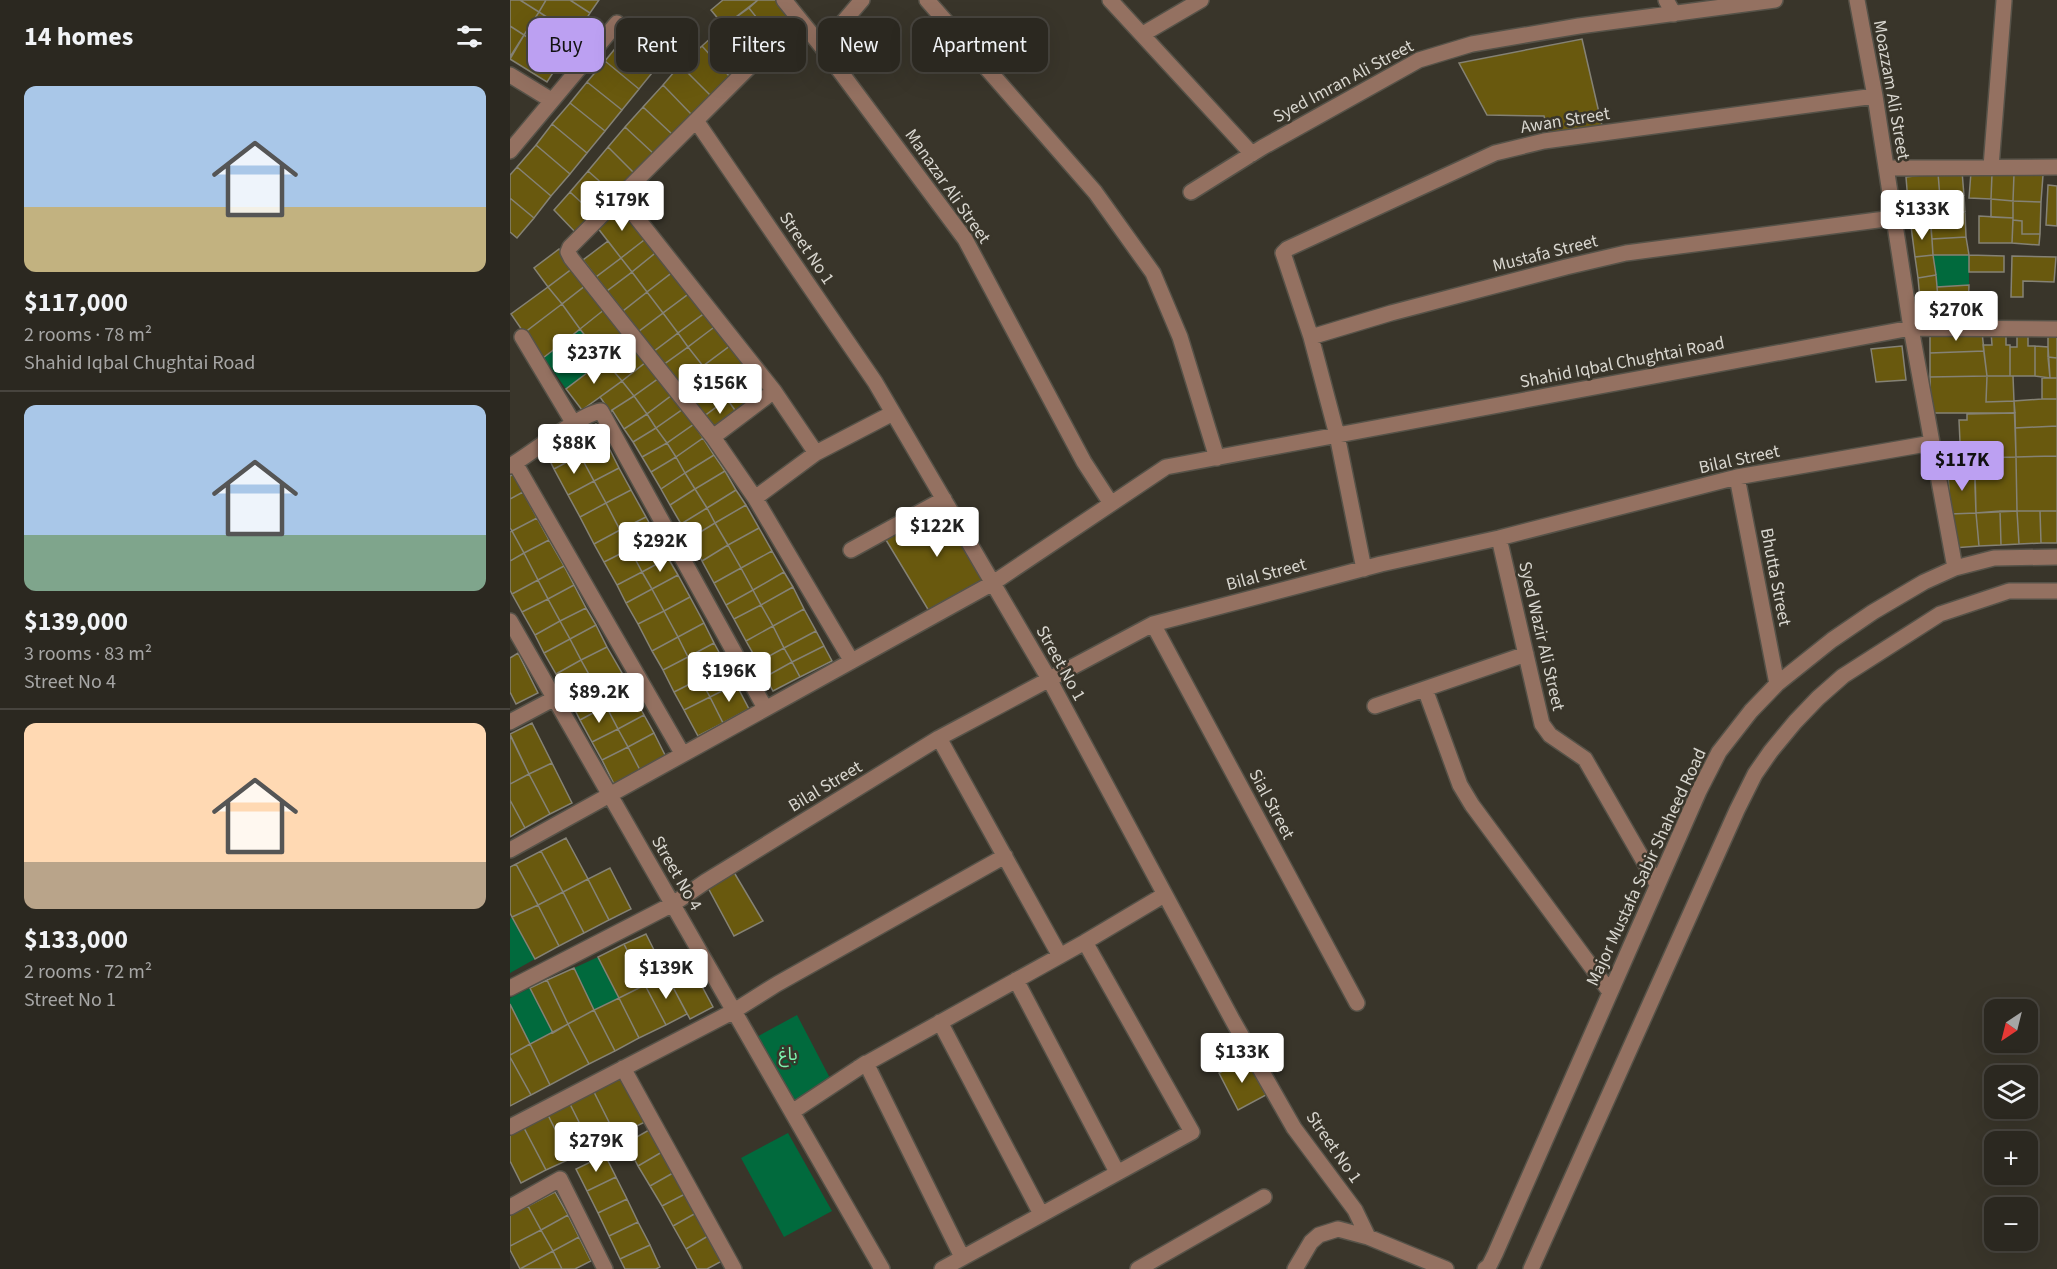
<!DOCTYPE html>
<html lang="en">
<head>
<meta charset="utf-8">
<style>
	:root { --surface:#2b2820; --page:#333029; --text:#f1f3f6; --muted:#a6a6a5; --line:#47443e; --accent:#bca0f2 }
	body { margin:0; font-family:"Source Sans 3","Noto Sans Arabic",sans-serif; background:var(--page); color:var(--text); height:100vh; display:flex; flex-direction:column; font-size:22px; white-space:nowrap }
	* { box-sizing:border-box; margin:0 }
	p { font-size:20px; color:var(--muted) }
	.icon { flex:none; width:33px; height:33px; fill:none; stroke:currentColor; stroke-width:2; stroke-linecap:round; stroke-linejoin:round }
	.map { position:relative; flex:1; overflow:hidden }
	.details { display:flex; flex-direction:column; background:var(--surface); width:510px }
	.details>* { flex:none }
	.top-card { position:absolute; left:18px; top:18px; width:570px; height:54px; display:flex; gap:12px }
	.needle { width:39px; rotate:215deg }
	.controls { position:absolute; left:1474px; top:999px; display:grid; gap:12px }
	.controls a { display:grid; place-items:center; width:54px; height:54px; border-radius:12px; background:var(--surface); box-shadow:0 6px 24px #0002,0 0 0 2px var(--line); font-size:30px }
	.price { position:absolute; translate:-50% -51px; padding:0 14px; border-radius:6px; background:#fff; color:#222; font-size:20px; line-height:39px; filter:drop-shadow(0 2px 3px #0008) }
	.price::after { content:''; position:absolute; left:50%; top:36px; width:18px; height:14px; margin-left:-9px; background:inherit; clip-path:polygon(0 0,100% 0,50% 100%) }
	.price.selected { background:var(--accent); color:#111 }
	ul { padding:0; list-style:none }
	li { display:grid; align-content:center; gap:12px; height:318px; padding:0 24px }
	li+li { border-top:2px solid var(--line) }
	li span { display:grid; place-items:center; height:186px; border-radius:12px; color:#555 }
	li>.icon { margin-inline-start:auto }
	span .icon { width:108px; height:108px; fill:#fffc; stroke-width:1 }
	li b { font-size:26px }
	h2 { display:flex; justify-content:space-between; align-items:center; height:72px; padding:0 24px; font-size:26px }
	.chip { padding:0 21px; border-radius:12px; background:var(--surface); box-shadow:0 6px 24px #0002,0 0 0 2px var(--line); font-size:21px; line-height:54px }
	.chip.selected { background:var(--accent); color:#111 }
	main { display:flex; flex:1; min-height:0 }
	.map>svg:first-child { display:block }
	.green { fill:#016a3d }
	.building { fill:#69590e; stroke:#858275; stroke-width:1.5 }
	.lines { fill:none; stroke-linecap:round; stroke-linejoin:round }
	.minor-casing { stroke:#565248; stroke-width:18 }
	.minor { stroke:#947161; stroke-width:15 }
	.labels { text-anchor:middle; stroke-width:5; stroke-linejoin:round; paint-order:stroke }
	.street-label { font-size:18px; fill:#d8d6cf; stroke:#39352a }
	.park-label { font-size:18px; fill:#7ff2ae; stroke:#39352a }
</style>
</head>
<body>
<main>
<section class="details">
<h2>14 homes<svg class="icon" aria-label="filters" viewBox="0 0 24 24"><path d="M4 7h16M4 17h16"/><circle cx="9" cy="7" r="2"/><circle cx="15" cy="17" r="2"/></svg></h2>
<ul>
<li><span style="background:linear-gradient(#a9c7e8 65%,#c2b280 0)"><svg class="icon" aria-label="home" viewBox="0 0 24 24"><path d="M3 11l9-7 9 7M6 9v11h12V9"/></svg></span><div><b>$117,000</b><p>2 rooms · 78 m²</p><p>Shahid Iqbal Chughtai Road</p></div></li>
<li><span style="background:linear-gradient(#a9c7e8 70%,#7fa58c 0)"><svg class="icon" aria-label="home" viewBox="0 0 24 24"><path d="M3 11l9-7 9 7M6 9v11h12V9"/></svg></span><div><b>$139,000</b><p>3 rooms · 83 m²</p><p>Street No 4</p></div></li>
<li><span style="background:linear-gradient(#ffd9b3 75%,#b9a48a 0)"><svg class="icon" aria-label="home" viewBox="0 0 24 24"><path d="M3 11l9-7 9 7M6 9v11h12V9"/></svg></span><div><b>$133,000</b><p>2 rooms · 72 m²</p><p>Street No 1</p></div></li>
</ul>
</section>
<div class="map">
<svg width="1547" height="1269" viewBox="0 0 1547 1269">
	<rect width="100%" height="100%" fill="#39352a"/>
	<path class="green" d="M1423,255H1459V285L1427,287Z
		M70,329L94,360L56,389L34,358Z
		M2,917L25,959L0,973V919Z
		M88,957L109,998L84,1010L64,968Z
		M20,988L43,1033L20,1044L0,1004V998Z
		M287,1015L322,1082L282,1112L241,1040Z
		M278,1133L322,1211L274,1237L231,1158Z"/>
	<path class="building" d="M0,0H10L29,12L14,35L0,26Z
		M10,0H36L29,12Z
		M36,0H60L80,13L66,36L29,12Z
		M60,0H89L80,13Z
		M213,0H248L214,26L201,10Z
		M248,0H268L284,19L262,37L239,8Z
		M239,8L262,37L242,57L214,26Z
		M29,12L66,36L52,59L14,35Z
		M131,18L164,47L146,68L112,40Z
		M0,26L14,35L0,57Z
		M214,26L242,57L220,77L192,46Z
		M14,35L52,59L37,82L0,59Z
		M1072,39L1093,130L1040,138L1034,116L977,115L949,63Z
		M112,40L146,68L129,89L95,61Z
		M192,46L220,77L201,96L170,65Z
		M95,61L129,89L112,110L77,82Z
		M170,65L201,96L182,115L153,85Z
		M77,82L112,110L95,131L60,103Z
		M153,85L182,115L163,135L133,107Z
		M60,103L95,131L77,153L42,124Z
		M133,107L163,135L144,154L115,127Z
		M42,124L77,153L60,174L26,145Z
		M115,127L144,154L125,174L98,147Z
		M26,145L60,174L41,196L7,167Z
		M98,147L125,174L105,195L78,171Z
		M7,167L41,196L24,218L0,198V175Z
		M78,171L105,195L85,215L60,192Z
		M1452,171L1454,196L1430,198L1428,173Z
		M1461,172L1482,174L1481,199L1459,198Z
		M1428,173L1430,198L1398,202L1396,177Z
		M1482,174H1504L1503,201L1481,199Z
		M1504,174L1533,175L1531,202L1503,201Z
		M1538,185L1547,186V226L1536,225Z
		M60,192L85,215L67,234L44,210Z
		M1454,196L1455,212L1432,214L1430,198Z
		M0,198L24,218L7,238L0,232Z
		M1430,198L1431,209L1419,210L1421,225L1401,226L1398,202Z
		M1481,199L1503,201V218L1481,217Z
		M1503,201L1531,202L1530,234H1512V221L1503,220Z
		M113,206L138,237L111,258L87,227Z
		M1431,209L1432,214L1455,212L1456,237L1422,239L1419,210Z
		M1469,216L1503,218L1502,243H1469Z
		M1503,220L1512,221V234H1530L1529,245L1502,243Z
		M1421,225L1423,255L1405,257L1401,226Z
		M138,237L149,250L122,272L111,258Z
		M1456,237L1459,255H1423L1422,239Z
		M98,241L111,258L86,277L73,260Z
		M49,249L63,268L38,287L24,268Z
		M149,250L164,271L137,292L122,272Z
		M1423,255L1426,275L1408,278L1405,257Z
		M1459,255L1494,256V272H1459Z
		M1502,256L1546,257L1544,282L1513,281V297H1501Z
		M111,258L122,272L97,291L86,277Z
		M63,268L76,285L52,304L38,287Z
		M164,271L181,292L153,313L137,292Z
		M122,272L137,292L113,311L97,291Z
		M1426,275L1428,298L1410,299L1408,278Z
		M76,285L95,309L70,329L52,304Z
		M1459,285L1458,309L1429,310L1427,287Z
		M38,287L52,304L14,333L1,314Z
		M137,292L153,313L128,332L113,311Z
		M181,292L196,312L168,333L153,313Z
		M1428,298L1430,315L1412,317L1410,299Z
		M52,304L70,329L33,358L14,333Z
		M95,309L120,340L94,360L70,329Z
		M196,312L207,325L178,347L168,333Z
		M153,313L168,333L143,352L128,332Z
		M207,325L221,345L193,366L178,347Z
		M1496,331V345H1500V376H1477L1473,345H1482L1481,332Z
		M1420,332H1472L1474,351L1420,353Z
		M1538,332L1547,333V358L1538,357Z
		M168,333L178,347L153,365L143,352Z
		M1507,333H1518V346H1525V376H1500V347H1507Z
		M120,340L136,362L112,381L94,360Z
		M221,345L236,365L207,387L193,366Z
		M1392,346L1396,380L1366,382L1361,349Z
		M1525,346L1538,347L1540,378L1525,376Z
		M178,347L193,366L168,385L153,365Z
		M1474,351L1477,376L1420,377V353Z
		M1538,357L1547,358V378H1540Z
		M94,360L112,381L72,410L56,389Z
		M136,362L149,378L124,396L112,381Z
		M236,365L246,378L217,399L207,387Z
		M193,366L207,387L183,405L168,385Z
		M1477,376L1476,402L1504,401L1505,413H1421L1420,377Z
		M1477,376H1503L1504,401L1476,402Z
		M149,378L162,395L137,414L124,396Z
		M246,378L256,392L227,413L217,399Z
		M1532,378H1547V399H1532Z
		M112,381L124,396L102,410L101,413L90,397Z
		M207,387L217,399L193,417L183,405Z
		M162,395L173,409L146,428L137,414Z
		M124,396L137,414L114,429L102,410Z
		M217,399L227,413L203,431L193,417Z
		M1532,399H1547V426L1505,428L1504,401Z
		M173,409L184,424L157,443L146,428Z
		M1505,413L1506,457L1464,458L1457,442H1450L1449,420H1457V414Z
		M137,414L146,428L123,442L114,429Z
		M86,424L96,442L70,455L61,438Z
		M184,424L193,438L166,457L157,443Z
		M1547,426V456L1506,457L1505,428Z
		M146,428L157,443L132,457L123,442Z
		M61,438L70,455L44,469L35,451Z
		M193,438L204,455L175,473L166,457Z
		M96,442L109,468L84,481L70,455Z
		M157,443L166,457L141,472L132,457Z
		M70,455L84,481L58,495L44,469Z
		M204,455L215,471L185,489L175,473Z
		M1547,456V511H1507L1506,457Z
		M166,457L175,473L151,489L141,472Z
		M1506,457L1507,511L1466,513L1464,458Z
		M1437,458H1464L1465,469L1438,471Z
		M109,468L121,490L96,503L84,481Z
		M1465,469L1466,513L1440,514L1438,471Z
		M215,471L226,490L197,508L185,489Z
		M175,473L185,489L160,505L151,489Z
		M4,474L13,492L0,499V476Z
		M84,481L96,503L70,517L58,495Z
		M185,489L197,508L171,524L160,505Z
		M121,490L136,517L110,530L96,503Z
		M226,490L236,505L205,523L197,508Z
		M13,492L27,518L2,531L0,528V499Z
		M434,501L481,582L422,616L373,535Z
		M96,503L110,530L84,544L70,517Z
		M236,505L249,528L218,545L205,523Z
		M197,508L205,523L179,539L171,524Z
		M1490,511L1491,545L1469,546L1466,513Z
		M1490,511H1507L1509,544L1491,545Z
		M1507,511H1530L1531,543L1509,544Z
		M1530,511H1547V543H1531Z
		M1466,513L1469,546L1443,548L1440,514Z
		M136,517L146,535L120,549L110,530Z
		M27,518L39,540L14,553L2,531Z
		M205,523L218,545L192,561L179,539Z
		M249,528L262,551L231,568L218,545Z
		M110,530L120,549L94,562L84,544Z
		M2,531L14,553L0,561V532Z
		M146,535L158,558L132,572L120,549Z
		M39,540L54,566L28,580L14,553Z
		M218,545L231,568L204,583L192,561Z
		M120,549L132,572L107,585L94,562Z
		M262,551L274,572L243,590L231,568Z
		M14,553L28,580L2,594L0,590V561Z
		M158,558L168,575L142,589L132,572Z
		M54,566L64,585L38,599L28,580Z
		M231,568L243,590L216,605L204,583Z
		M132,572L142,589L116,603L107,585Z
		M274,572L283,587L251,605L243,590Z
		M168,575L180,597L154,611L142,589Z
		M28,580L38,599L12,612L2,594Z
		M64,585L76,608L50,621L38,599Z
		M283,587L294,609L263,626L251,605Z
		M142,589L154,611L128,624L116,603Z
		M243,590L251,605L224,619L216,605Z
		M180,597L194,623L168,637L154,611Z
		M38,599L50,621L25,635L12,612Z
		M251,605L263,626L236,641L224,619Z
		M76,608L86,625L60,639L50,621Z
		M294,609L306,631L274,648L263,626Z
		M154,611L168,637L142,651L128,624Z
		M50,621L60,639L34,653L25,635Z
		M194,623L204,643L178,657L168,637Z
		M86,625L97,647L71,660L60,639Z
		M263,626L274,648L248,662L236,641Z
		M306,631L314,646L282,662L274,648Z
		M168,637L178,657L153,670L142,651Z
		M60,639L71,660L46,674L34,653Z
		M204,643L216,665L190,679L178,657Z
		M314,646L322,661L290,677L282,662Z
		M97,647L112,673L86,687L71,660Z
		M274,648L282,662L255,677L248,662Z
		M8,653L28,693L6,704L0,692V658Z
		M178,657L190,679L164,692L153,670Z
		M71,660L86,687L60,700L46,674Z
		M282,662L290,677L263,691L255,677Z
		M216,665L226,684L200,697L190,679Z
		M112,673L122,693L96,706L86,687Z
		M190,679L200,697L174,710L164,692Z
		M226,684L239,709L213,723L200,697Z
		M86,687L96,706L70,720L60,700Z
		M122,693L134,715L108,729L96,706Z
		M200,697L213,723L188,736L174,710Z
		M96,706L108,729L82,742L70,720Z
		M134,715L144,733L118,747L108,729Z
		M22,723L42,763L19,774L0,734Z
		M108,729L118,747L92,760L82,742Z
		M144,733L157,759L131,772L118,747Z
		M0,735L19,774L0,784Z
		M118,747L131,772L105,786L92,760Z
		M42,763L62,803L40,814L19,774Z
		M19,774L40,814L15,828L0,800V784Z
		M0,800L15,828L0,837Z
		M56,838L78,879L53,892L31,851Z
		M31,851L53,892L28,905L6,864Z
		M6,864L28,905L2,917L0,913V867Z
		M100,868L121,909L99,920L78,879Z
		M222,869L253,921L224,936L196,884Z
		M78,879L99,920L74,933L53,892Z
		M53,892L74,933L49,946L28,905Z
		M28,905L49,946L25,959L2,917Z
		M136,934L156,974L135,985L114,944Z
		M114,944L135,985L109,998L88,957Z
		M179,962L203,1007L180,1019L156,974Z
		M64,968L84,1010L58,1024L37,980Z
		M156,974L177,1014L156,1025L135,985Z
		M37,980L58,1024L43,1033L20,988Z
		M135,985L156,1025L129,1038L109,998Z
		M109,998L129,1038L105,1051L84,1010Z
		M0,1004L20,1044L0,1055Z
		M84,1010L105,1051L79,1064L58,1024Z
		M58,1024L79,1064L40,1085L20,1044Z
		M20,1044L40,1085L21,1095L0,1057V1055Z
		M0,1057L21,1095L0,1106Z
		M736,1058L756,1095L728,1110L709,1073Z
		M111,1076L135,1122L106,1136L83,1090Z
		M83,1090L106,1136L82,1148L59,1102Z
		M59,1102L82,1148L60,1159L37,1113Z
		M37,1113L60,1159L36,1170L13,1126Z
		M13,1126L36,1170L11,1183L0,1161V1132Z
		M139,1130L152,1152L128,1166L116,1143Z
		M152,1152L163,1173L140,1186L128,1166Z
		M95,1155L106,1177L77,1191L66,1169Z
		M163,1173L175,1194L152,1206L140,1186Z
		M106,1177L117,1199L88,1213L77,1191Z
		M45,1192L58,1215L31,1230L18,1206Z
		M175,1194L186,1213L163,1226L152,1206Z
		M117,1199L128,1222L99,1236L88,1213Z
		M18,1206L31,1230L0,1246V1215Z
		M186,1213L198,1236L176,1249L163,1226Z
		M58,1215L69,1237L43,1251L31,1230Z
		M128,1222L140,1245L110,1259L99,1236Z
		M31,1230L43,1251L10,1269L0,1250V1246Z
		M198,1236L212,1261L197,1269H187L176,1249Z
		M69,1237L81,1261L65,1269H52L43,1251Z
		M140,1245L150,1267L146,1269H115L110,1259Z
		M43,1251L52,1269H10Z"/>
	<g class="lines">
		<g class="minor-casing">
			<path id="minor" d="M274,0L312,47L455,239L574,462L600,502
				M417,0L585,192L643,273L670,337L707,458
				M600,0L742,154
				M1156,0L1164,14
				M1347,0L1365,96L1401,328L1547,329
				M288,18L60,247L58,252L61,258L203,437L245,498L341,660
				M633,34L691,0
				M312,47L352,0
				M0,75L41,100
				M187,122L365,382L539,679L723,1021L784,1128L845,1210L858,1237
				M0,151L107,23
				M1481,167L1494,1
				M1376,168L1547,167
				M681,192L753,147L909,60L962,44L1069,26L1265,0
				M111,198L264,391L306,453L383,413
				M12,337L64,424
				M801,337L773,253L777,249L985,153L1034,141L1365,96
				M203,437L264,391
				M5,463L172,753
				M0,466C21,454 70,414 91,411L255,708
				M1227,477L1267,684
				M245,498L306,453
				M989,538L1032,724L1040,735L1075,759L1147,884
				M341,550L434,499
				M854,569L827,435L801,337L881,313L1056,267L1116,253L1383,218
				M0,621L372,1269
				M643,624L847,1003
				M915,689L950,785L962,805L1100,992
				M865,706L1016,654
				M0,722L45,698
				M429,738L550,956
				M0,850L483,583L656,467L1401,328L1445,568
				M506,980L607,1172
				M0,988L163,904L195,882L429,738L643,624L871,564L989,538L1227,477L1422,443
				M430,1022L531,1214
				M113,1068L224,1269
				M348,1068L575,942
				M282,1112L356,1063L452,1257
				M0,1127L224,1011L267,984L495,856
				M0,1207L50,1179L95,1269
				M432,1269L682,1132L575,942L654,895
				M628,1269L754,1197
				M785,1269L801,1242L809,1235L828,1229L858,1237L936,1269
				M975,1269L979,1266L985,1254L1189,791L1209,752L1241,711L1267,684L1322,640L1363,612L1414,582L1445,568L1484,558L1547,557
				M1021,1269L1227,810L1245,774L1261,751L1285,722L1308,698L1333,676L1430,614L1499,591H1547"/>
		</g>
		<use href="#minor" class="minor"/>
	</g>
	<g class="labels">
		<g class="street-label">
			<text transform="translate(833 81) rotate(-28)" y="6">Syed Imran Ali Street</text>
			<text transform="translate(1382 90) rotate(80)" y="6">Moazzam Ali Street</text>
			<text transform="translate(1055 120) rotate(-9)" y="6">Awan Street</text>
			<text transform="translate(438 186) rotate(55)" y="6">Manazar Ali Street</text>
			<text transform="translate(297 248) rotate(56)" y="6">Street No 1</text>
			<text transform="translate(1035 253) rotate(-14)" y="6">Mustafa Street</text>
			<text transform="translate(1112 362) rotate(-11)" y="6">Shahid Iqbal Chughtai Road</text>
			<text transform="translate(1229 459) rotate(-12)" y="6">Bilal Street</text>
			<text transform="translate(756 574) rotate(-15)" y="6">Bilal Street</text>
			<text transform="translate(1266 577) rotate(79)" y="6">Bhutta Street</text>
			<text transform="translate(1032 636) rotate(77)" y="6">Syed Wazir Ali Street</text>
			<text transform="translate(551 663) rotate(61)" y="6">Street No 1</text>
			<text transform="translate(315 786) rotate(-31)" y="6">Bilal Street</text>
			<text transform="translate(762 804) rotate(62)" y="6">Sial Street</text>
			<text transform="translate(1136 867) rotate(-65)" y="6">Major Mustafa Sabir Shaheed Road</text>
			<text transform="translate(167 873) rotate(60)" y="6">Street No 4</text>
			<text transform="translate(824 1147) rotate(55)" y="6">Street No 1</text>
		</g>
		<g class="park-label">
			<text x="278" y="1060">باغ</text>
		</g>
	</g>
</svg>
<div class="controls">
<a><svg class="needle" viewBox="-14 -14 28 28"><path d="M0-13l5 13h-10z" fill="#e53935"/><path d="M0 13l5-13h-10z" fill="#a6a6a5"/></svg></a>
<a><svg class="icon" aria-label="layers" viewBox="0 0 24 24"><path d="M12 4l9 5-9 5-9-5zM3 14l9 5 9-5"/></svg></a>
<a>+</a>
<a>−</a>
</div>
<b class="price" style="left:112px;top:232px">$179K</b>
<b class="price" style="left:1412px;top:241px">$133K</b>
<b class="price" style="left:1446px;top:342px">$270K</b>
<b class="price" style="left:84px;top:385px">$237K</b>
<b class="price" style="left:210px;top:415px">$156K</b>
<b class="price" style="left:64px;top:475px">$88K</b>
<b class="price selected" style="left:1452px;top:492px">$117K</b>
<b class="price" style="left:427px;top:558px">$122K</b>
<b class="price" style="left:150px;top:573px">$292K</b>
<b class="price" style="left:219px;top:703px">$196K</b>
<b class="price" style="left:89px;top:724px">$89.2K</b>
<b class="price" style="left:156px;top:1000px">$139K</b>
<b class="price" style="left:732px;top:1084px">$133K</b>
<b class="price" style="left:86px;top:1173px">$279K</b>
<div class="top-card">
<a class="chip selected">Buy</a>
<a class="chip">Rent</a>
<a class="chip">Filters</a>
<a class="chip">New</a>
<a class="chip">Apartment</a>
</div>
</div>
</main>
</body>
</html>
